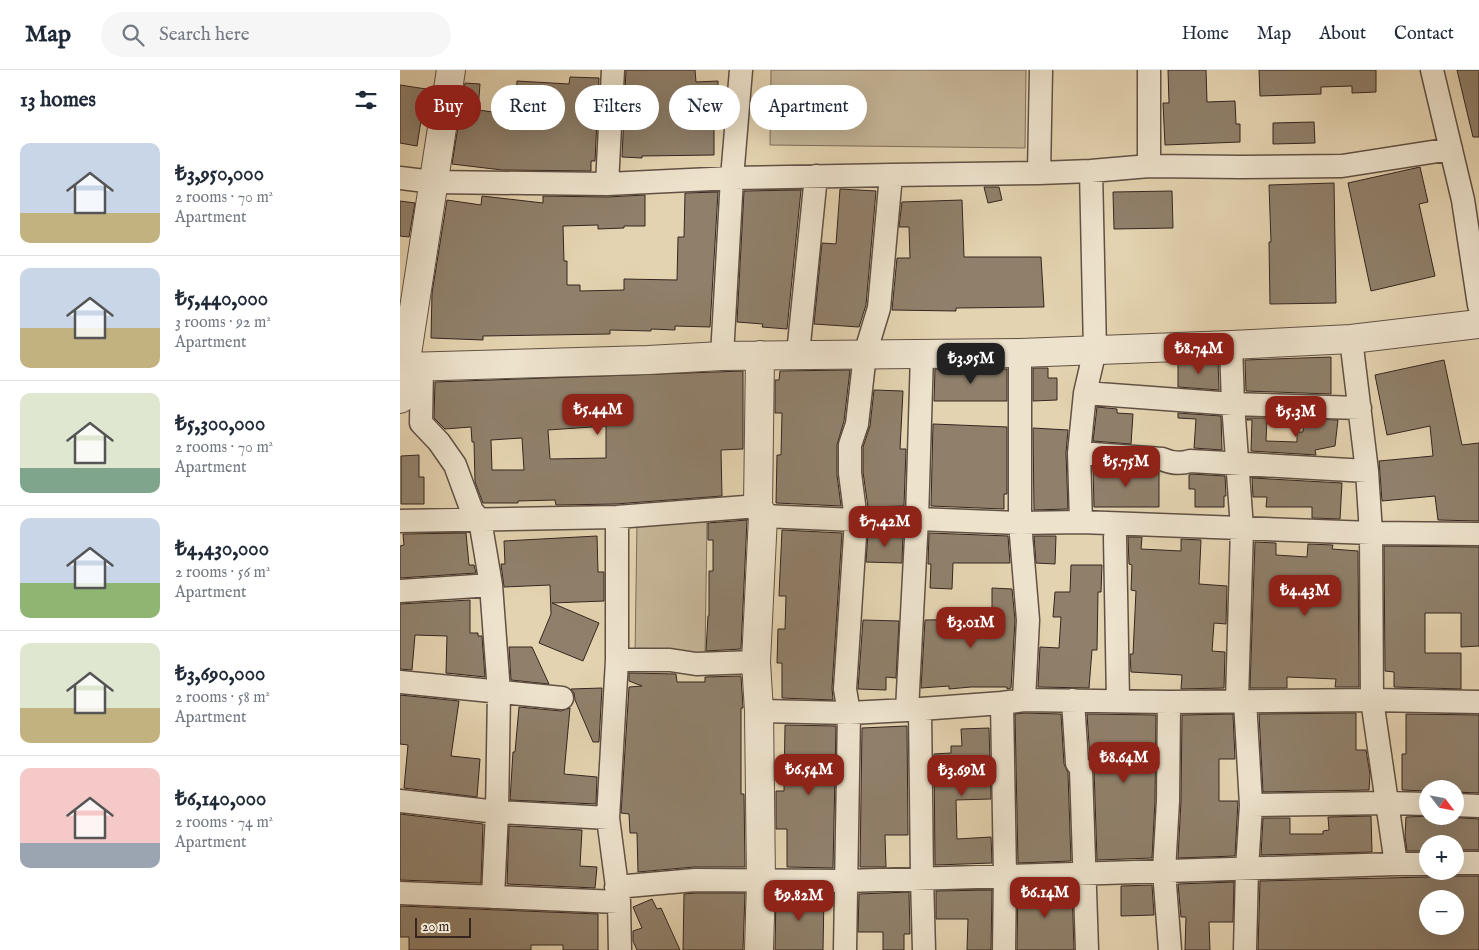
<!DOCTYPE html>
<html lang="en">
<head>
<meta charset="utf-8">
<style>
	:root { --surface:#fff; --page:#f6f6f7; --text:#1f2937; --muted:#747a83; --line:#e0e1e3; --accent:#8f2418 }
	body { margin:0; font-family:"IM FELL English",serif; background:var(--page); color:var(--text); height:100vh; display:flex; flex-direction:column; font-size:19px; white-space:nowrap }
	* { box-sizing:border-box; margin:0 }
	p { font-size:16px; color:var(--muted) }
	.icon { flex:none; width:28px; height:28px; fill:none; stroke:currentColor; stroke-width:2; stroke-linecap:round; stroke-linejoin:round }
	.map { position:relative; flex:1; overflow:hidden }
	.panel { display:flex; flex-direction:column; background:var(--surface); width:400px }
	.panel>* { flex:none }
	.hud { position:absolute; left:15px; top:15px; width:475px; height:45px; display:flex; gap:10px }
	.needle { width:32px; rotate:122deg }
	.controls { position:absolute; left:1019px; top:710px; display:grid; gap:10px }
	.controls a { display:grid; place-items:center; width:45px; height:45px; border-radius:50%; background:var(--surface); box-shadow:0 5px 20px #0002; font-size:25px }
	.scale { position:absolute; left:15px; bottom:12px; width:56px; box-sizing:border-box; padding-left:5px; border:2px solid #352620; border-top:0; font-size:14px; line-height:18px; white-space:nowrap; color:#352620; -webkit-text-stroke:4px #ede2cc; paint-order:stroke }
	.price { position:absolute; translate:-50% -42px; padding:0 11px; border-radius:10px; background:var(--accent); color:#fff; font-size:16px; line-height:32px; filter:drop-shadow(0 1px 2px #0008) }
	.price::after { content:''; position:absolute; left:50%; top:30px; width:15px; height:11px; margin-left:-8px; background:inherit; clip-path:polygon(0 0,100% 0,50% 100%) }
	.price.active { background:#222; color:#fff }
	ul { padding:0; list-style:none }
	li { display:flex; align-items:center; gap:15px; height:125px; padding:0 20px }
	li+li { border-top:1px solid var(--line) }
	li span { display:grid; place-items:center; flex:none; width:140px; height:100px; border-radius:10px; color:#555 }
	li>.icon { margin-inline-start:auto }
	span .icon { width:60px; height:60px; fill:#fffc; stroke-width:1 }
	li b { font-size:21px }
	h2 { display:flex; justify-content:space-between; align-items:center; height:60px; padding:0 20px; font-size:21px }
	.pill { padding:0 18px; border-radius:22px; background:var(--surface); box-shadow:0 5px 20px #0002; font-size:18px; line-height:45px }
	.pill.active { background:var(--accent); color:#fff }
	header { display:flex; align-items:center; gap:30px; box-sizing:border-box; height:70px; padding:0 25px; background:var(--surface); border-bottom:1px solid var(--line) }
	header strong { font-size:24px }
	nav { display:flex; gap:28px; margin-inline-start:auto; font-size:18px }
	.search { width:350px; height:45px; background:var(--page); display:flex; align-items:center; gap:12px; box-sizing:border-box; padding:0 18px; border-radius:28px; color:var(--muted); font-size:19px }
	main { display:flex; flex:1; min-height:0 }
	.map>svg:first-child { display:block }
	.green { fill:#c6b698; stroke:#7e6e5c }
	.building { fill:#90806b; stroke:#352620; fill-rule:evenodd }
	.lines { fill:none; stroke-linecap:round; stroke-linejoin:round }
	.minor-casing { stroke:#615144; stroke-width:25 }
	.tertiary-casing { stroke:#615144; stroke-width:30 }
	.minor { stroke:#ede2cc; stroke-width:22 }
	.tertiary { stroke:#ede2cc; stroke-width:28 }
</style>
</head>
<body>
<header>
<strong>Map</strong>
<div class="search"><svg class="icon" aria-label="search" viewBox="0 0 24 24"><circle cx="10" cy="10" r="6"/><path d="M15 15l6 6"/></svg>Search here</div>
<nav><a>Home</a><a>Map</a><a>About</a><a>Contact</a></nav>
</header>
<main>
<section class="panel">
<h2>13 homes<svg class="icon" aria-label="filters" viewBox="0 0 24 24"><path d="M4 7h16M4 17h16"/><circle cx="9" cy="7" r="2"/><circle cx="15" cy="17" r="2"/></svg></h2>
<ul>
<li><span style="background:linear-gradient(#c9d6e8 70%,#c2b280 0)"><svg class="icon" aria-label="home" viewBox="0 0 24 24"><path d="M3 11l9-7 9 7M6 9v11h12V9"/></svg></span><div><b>₺3,950,000</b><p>2 rooms · 70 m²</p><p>Apartment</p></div></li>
<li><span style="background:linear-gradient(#c9d6e8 60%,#c2b280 0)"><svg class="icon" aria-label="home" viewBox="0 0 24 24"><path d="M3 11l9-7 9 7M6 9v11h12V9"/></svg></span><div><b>₺5,440,000</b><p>3 rooms · 92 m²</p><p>Apartment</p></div></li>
<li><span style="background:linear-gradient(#dfe7d0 75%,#7fa58c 0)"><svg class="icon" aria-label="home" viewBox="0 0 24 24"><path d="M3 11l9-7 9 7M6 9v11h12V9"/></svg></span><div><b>₺5,300,000</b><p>2 rooms · 70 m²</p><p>Apartment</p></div></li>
<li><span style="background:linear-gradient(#c9d6e8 65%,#8fb573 0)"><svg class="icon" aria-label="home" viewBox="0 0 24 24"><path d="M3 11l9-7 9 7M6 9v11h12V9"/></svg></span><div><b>₺4,430,000</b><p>2 rooms · 56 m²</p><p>Apartment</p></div></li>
<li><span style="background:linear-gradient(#dfe7d0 65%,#c2b280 0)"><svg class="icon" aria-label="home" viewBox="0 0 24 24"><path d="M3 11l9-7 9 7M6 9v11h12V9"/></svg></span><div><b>₺3,690,000</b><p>2 rooms · 58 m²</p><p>Apartment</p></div></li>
<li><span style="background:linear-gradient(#f6c9c9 75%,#9aa5b1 0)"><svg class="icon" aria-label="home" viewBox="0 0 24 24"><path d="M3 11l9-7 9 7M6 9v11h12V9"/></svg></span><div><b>₺6,140,000</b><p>2 rooms · 74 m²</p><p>Apartment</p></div></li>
</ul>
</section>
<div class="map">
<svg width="1079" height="880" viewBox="0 0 1079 880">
	<rect width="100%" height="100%" fill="#e4d3b0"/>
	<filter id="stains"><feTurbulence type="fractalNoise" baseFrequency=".004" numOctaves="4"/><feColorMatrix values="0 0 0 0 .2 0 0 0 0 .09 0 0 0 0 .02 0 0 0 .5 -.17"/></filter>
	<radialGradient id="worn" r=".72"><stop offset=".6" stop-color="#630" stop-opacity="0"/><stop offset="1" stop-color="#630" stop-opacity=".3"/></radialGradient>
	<path class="green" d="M371,0H626L625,78L370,75Z
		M237,452H307L305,586H235Z"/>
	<path class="building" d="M226,0H295L296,12L318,11V25H321L322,47H314V85L242,86V88L222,87Z
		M768,0H806L807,32L835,31L836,54H840V72L765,75L763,33H769Z
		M859,0H976V22L952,23V16L921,17V24L860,26Z
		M1057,0H1079V67H1073Z
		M170,7L199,8L195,91H191V101L102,100L52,94L65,13L80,14L78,40L115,45L117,11L169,14Z
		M0,15L26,19L17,76L0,73Z
		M914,52L915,73L873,74V53Z
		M1020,97L1028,132L1019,134L1035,206L971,221L948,113Z
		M934,113L936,233L870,234L869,172H871L869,115Z
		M584,117H599L602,130L588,133Z
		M440,119L476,121L466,235L459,257L414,254L422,173L436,174Z
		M401,120L387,259L362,257L363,254L337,252L344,121Z
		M772,121L773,158L714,159L713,122Z
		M318,122L310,257L275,256V260L251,259V261L210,260V264L83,266V270L31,268L32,223L47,130L81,135L82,126L143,133V126L207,127L245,125V156H224V158L198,159V155L163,156L164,191H167V215H180V221L224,220V209L277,210L278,167H284L285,123Z
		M562,130L564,187H641L644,237L556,238V241L492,240L497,188H510L509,157H499L502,132Z
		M0,131L15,133L9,167L0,166Z
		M931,287V324L846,321L845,290Z
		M1044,290L1062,375L1079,373V451L1038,450L1035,426L982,431L979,391L1033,386L1030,356L987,365L975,305Z
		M818,291L819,320L778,317V293Z
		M633,298H648V308H657V330L633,331Z
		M535,299H607V331H534Z
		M450,300L444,351L437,375V405L441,436L376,433L377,385H381L382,343H375V310H379L380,301Z
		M343,301V379L321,380L322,426L216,434L156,435L155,430L118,431V433H83L75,412L74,372H72L71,357L45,359L34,348L35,312ZM206,356V388L150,389L148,360ZM122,368L124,400H92L91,370Z
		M474,320L503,321L500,379H506L504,436L468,437L463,402V377L470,356Z
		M697,337L717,339V343L733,344L731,374L693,371Z
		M778,343L821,346L822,380L794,378L796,349L778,348Z
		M847,348H867L866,371L897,372V362H903L904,349L938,350L935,376L915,380L916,385L851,381L852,350H847Z
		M533,354L607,357V424H604V439L531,436Z
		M633,358L668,360L666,383L668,439L634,440Z
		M19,385V407H24V434H1V386Z
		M693,397L759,402V437H694Z
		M791,404L825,406L826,426H824V437H795V419H789V405Z
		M852,408L942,413L940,449L912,448V437H866L867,427H853Z
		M347,450L341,579L306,581L308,546H309V501H313V470H308V453Z
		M382,460L442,463L432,618L433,630L382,628V593H377L378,559H385L386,526H379Z
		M503,462L502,493L466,492L468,463Z
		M66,463L69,495H74L76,503L0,508V476L4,475L3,464Z
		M529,463L608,466L610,493H553L552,519L530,518L531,494H528Z
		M197,466L198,502H204V531L152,533L199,553L183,591L139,573L151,544L150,515L104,517L101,494H105L104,471Z
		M634,466H656L655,494L636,493Z
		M728,467H742L741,479L781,481V469L801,470L799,514L827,516L826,554L814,553L812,581L825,582L824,618L781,619L782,605L731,602L730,584H733L736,521L731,520L732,495L729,494Z
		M855,472L876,473V485L907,487L908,474L933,475L932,479L958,481L959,617H935L936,609L887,607V618H850Z
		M984,476L1079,477V576L1061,577V543H1025V583H1061V619L994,617V602L985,601Z
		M671,495H702L701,522H698L697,580H692L689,618L638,617L640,577L659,578L661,547H653L655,522H670Z
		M592,518L612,519L615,550L611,618L607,619V617H571L549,619V616L521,618L525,550L592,549Z
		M70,530V563H78V566H82L85,607L46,603L47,566L15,565L12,600L0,599V534Z
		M463,550L499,551L496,608L486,607V620L458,619Z
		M109,577H132L149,614L111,610Z
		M229,603L276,604L277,612H305V607L341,606L343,638H341V724H344L345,797H294L238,802L237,763H230L229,744L221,743L229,617L242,616L229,611Z
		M202,618L199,672H193L175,630L174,623L171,619Z
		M0,625L59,631L51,686L80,689L77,727L4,718L8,675L0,674Z
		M119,637L161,641L170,638L164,704L197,707L196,734L110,730L113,682H115Z
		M625,643L661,644L664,694L668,703L671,791L618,793L615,644Z
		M956,643V680H966L970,704L969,720L863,722L859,644Z
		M687,644L756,645L755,731L752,788L697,790L694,699L690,689Z
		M833,644L835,689H819V731H838L835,786L778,788L781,731L782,645Z
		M1006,644L1079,645V723L1055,722V719H1028V721L1002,720V684H1006Z
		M385,655L436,656L433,798L387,797V759H376V721H384Z
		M507,656L508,765H485L486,797H460L462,658Z
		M589,658L591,729L556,730L557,769L591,767L592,793L535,795L534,684L551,683V676H562L561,659Z
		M0,744L83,754L81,813L0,810Z
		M971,746L972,782L861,785L863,748H890V764H923V761L929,760L928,747Z
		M1032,746L1079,749V780H1055V774H1028V781H1007L1005,766L1006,747Z
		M109,756L182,760L180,796L197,797L195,818L107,814Z
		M1039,801H1045L1049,805L1055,806H1079V880H858L860,811L1028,807L1034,806ZM1028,829H1055V856H1028Z
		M834,812L833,852H809L810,880H785L786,847H781L778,814Z
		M752,815L754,845L721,846V816Z
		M672,817L674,880H617L618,819Z
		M592,820L591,880H567L568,849H536V821Z
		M509,822L510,864H504V880H483V862H458L459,824Z
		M296,823H345L343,880H283L284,824Z
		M376,824H424L423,880H375Z
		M252,829L257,839L261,838L280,880H237L233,871V861L242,858L233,837Z
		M0,836L198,844V880H163V875H131V880H9V867H0Z"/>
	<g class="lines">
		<g class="minor-casing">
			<path id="minor" d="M749,0V96
				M1032,0L1063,130L1079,235
				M639,103L641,0
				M491,105L639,103L691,101L749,96L841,97L942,96L1051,79
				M0,108L33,112L207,114L332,108L491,105L479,238L465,284L457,354L450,375V403L456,450L445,619L449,643L445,880
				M207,114L213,0
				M831,275L833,334L842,458L837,631
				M620,283V453L628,550L624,630
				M398,284L416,106
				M322,286L332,108L341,0
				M22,297L21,353L39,372L55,395L72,441L80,450L91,515L99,622L97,742L93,827
				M685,323L833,334L960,338
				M679,383L762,389C771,393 781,394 790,391L967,401
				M363,446L456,450L517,449L620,453L681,452L971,463L1079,464
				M217,447V590L208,748L219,832L220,880
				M0,451L217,447L358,436
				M681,452L679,383L685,323L695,280L691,101
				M715,467L718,631
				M0,521L91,515
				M217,590H270L296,594L356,592
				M0,612L162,628
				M673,630L677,693L681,699L687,880
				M845,631L851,735L847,799L845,880
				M769,632L768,731L764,801L770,880
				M602,633L605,805L604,880
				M520,639L522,808L524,880
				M507,640L517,449L522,284
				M359,641L449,643L507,640L602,633L624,630L769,632L972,630L1079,632
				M0,731L97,742L208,748
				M851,735L987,733L1028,734
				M1055,735L1079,736
				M1055,793H1079
				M996,794H1028
				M216,817L295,810L446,811L996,794L972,630L971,463L967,401L951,269
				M0,823L219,832"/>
		</g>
		<g class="tertiary-casing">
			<path id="tertiary" d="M6,297L248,290L322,286L620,283L831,275L951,269L1079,254
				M0,329L51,0
				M359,880L361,811L359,641L356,592L363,446L358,436L360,285"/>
		</g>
		<use href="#minor" class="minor"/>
		<use href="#tertiary" class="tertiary"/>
	</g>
	<rect width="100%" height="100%" filter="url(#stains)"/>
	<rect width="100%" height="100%" fill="url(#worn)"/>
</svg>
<div class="controls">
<a><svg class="needle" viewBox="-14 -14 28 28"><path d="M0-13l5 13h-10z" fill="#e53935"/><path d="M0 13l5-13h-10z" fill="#747a83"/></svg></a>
<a>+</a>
<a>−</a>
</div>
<div class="scale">20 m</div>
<b class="price" style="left:799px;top:305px">₺8.74M</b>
<b class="price active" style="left:571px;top:315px">₺3.95M</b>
<b class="price" style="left:198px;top:366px">₺5.44M</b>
<b class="price" style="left:896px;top:368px">₺5.3M</b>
<b class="price" style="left:726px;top:418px">₺5.75M</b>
<b class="price" style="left:485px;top:478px">₺7.42M</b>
<b class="price" style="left:905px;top:547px">₺4.43M</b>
<b class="price" style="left:571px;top:579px">₺3.01M</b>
<b class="price" style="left:724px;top:714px">₺8.64M</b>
<b class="price" style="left:409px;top:726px">₺6.54M</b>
<b class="price" style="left:562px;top:727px">₺3.69M</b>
<b class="price" style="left:645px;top:849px">₺6.14M</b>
<b class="price" style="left:399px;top:852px">₺9.82M</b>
<div class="hud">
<a class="pill active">Buy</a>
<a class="pill">Rent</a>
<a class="pill">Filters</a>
<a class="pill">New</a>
<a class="pill">Apartment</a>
</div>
</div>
</main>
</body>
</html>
